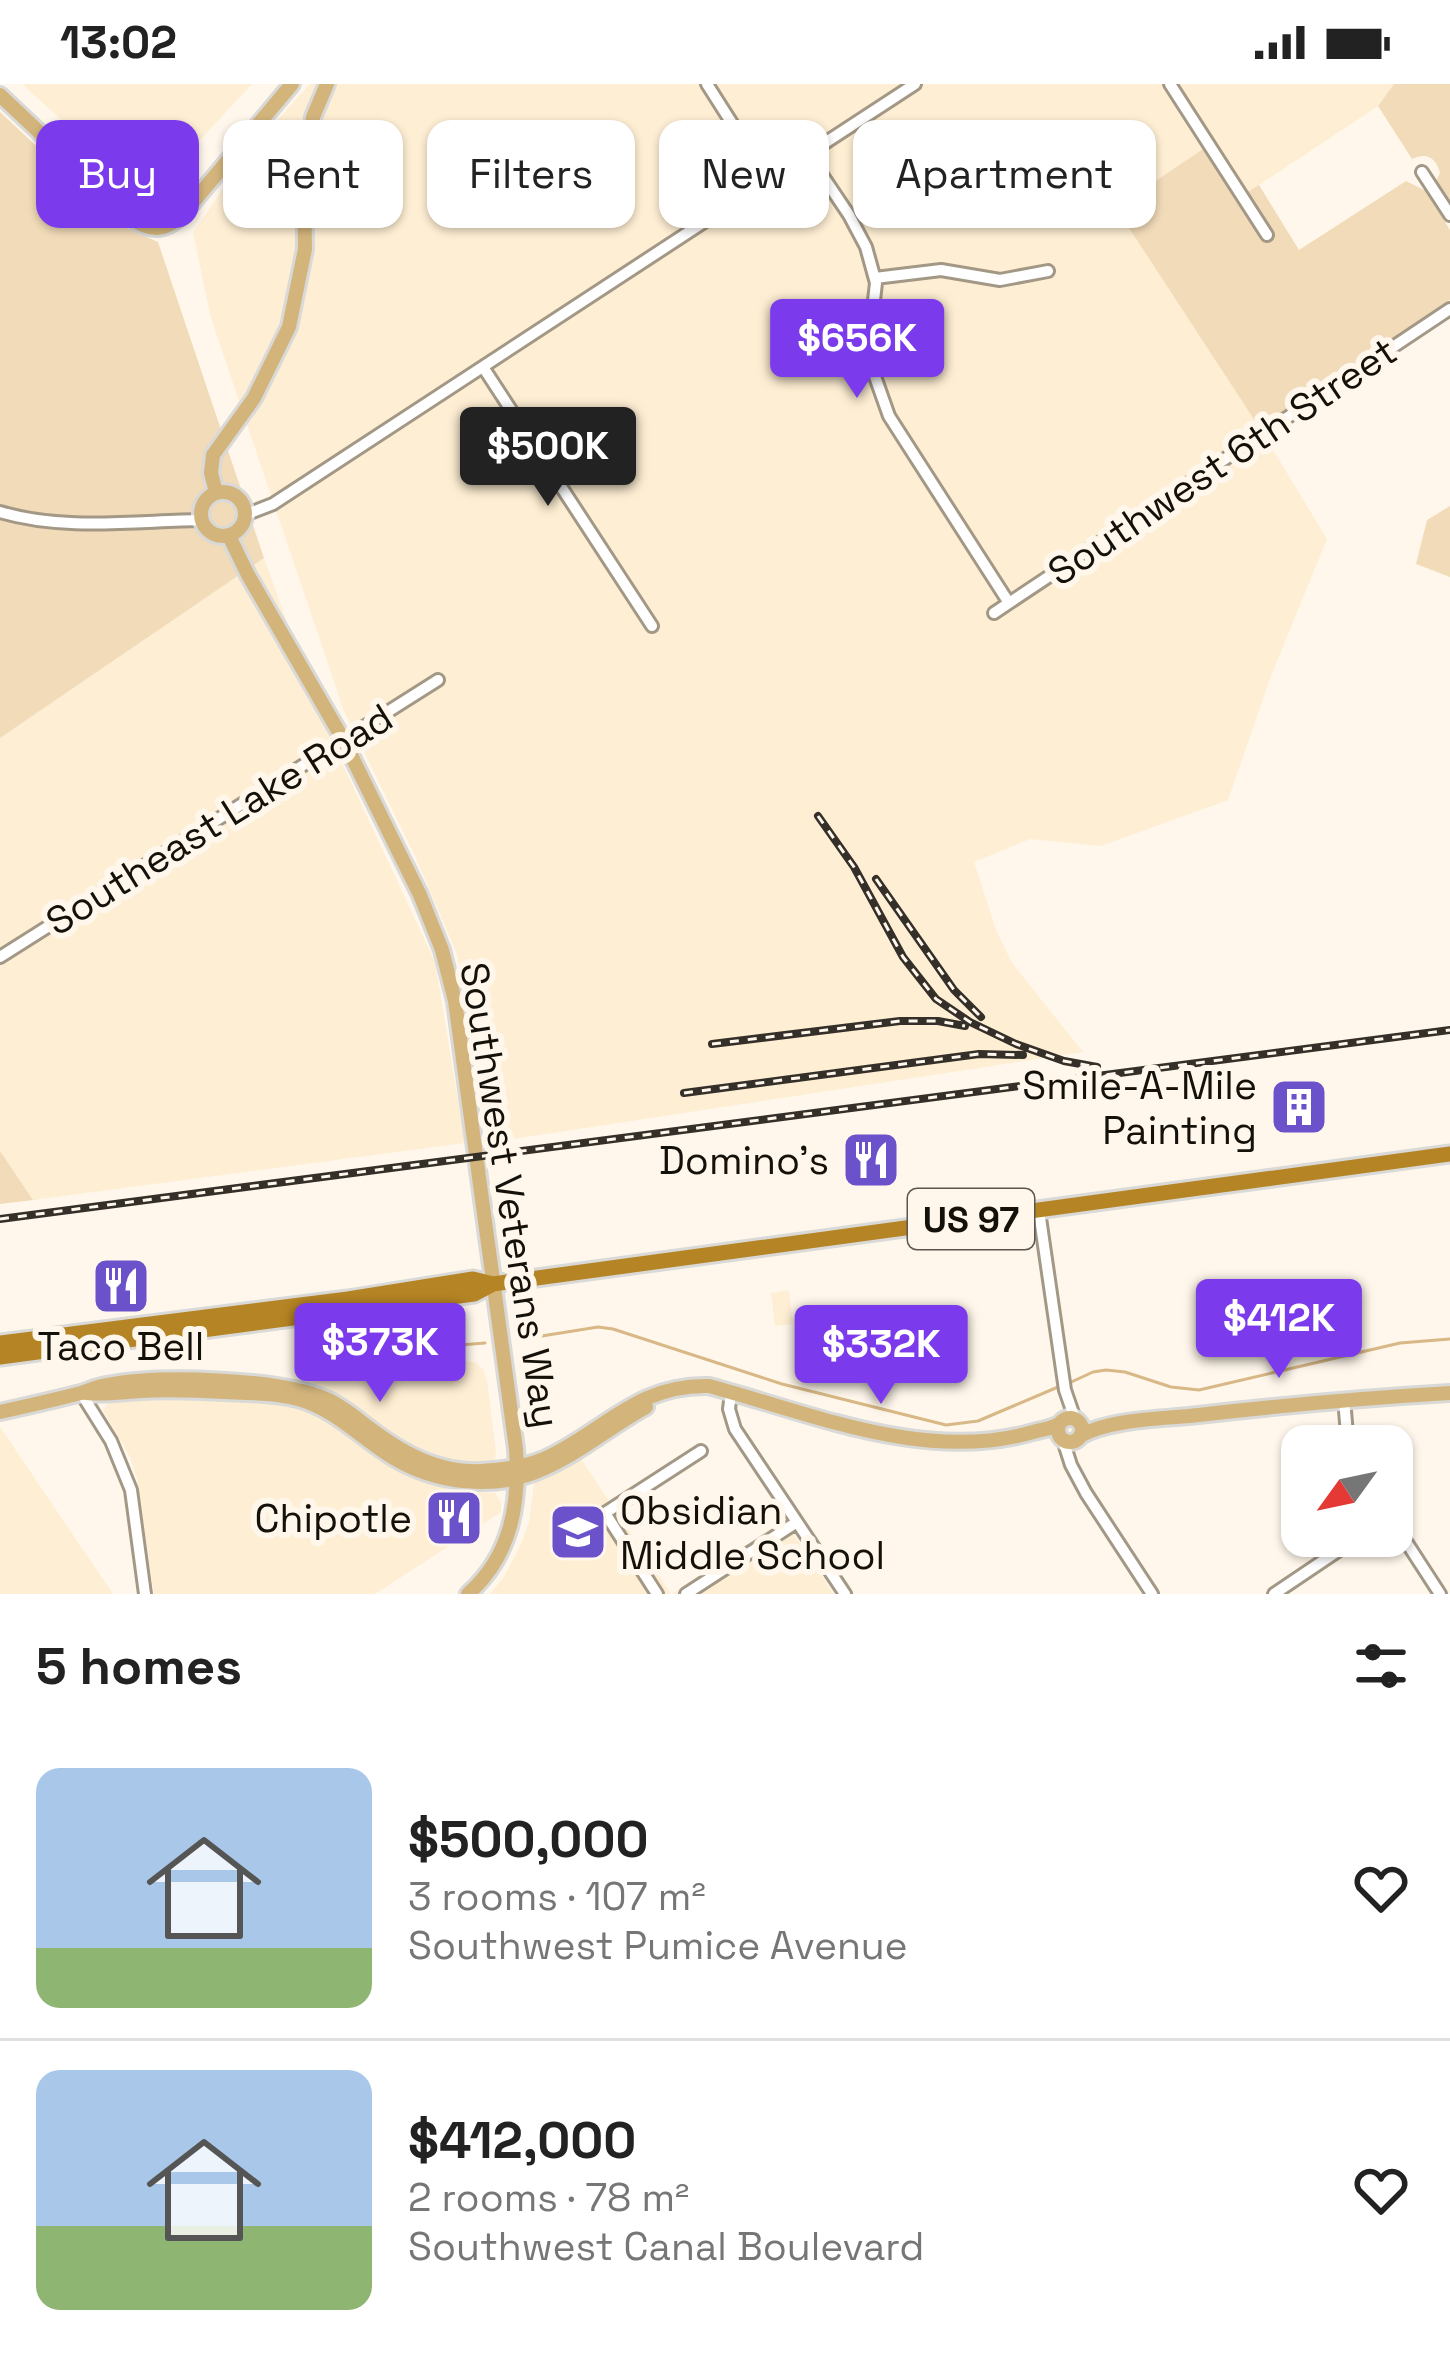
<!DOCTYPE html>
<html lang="en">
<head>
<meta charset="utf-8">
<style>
	:root { --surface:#fff; --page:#f2f2f2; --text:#222; --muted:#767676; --line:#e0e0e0; --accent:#7c3aed }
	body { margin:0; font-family:"Space Grotesk",sans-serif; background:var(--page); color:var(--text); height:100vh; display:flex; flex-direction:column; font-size:45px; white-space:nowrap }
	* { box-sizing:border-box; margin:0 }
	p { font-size:39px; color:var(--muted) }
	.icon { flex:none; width:66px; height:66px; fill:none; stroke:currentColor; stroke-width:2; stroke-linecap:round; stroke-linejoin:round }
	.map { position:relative; height:1510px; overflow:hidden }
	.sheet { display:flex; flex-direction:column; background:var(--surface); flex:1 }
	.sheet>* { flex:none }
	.top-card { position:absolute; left:36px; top:36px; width:1380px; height:108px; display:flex; gap:24px }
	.needle { width:78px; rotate:237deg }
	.fabs { position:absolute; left:1281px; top:1341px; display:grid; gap:24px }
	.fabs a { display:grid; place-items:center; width:132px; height:132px; border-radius:24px; background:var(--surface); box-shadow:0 3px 9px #0004; font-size:60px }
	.price { position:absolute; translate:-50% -102px; padding:0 27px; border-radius:12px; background:var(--accent); color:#fff; font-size:39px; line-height:78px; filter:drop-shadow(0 3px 6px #0008) }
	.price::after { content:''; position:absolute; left:50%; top:72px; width:36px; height:27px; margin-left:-18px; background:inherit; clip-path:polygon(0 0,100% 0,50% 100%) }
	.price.active { background:#222; color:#fff }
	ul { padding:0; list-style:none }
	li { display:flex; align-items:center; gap:36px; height:300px; padding:0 36px }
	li+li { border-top:3px solid var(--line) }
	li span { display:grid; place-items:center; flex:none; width:336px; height:240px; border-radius:24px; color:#555 }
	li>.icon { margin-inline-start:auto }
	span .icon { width:144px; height:144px; fill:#fffc; stroke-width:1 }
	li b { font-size:51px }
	h2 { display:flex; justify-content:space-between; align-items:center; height:144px; padding:0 36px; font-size:51px }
	.pill { padding:0 42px; border-radius:24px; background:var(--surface); box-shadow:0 3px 9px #0004; font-size:42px; line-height:108px }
	.pill.active { background:var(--accent); color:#fff }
	.status { display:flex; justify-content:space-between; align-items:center; height:84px; padding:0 60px; background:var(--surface); direction:ltr }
	.status svg { height:33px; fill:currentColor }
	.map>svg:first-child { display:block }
	.built { fill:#feeed3 }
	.grass { fill:#f1dbb9 }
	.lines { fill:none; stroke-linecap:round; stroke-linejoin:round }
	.stream { stroke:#d8b886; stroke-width:3 }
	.minor-casing { stroke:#a39886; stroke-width:16 }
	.major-casing { stroke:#d9d9d8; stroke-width:20 }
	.highway-casing { stroke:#d9d9d8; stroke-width:21 }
	.minor { stroke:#fff; stroke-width:10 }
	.major { stroke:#d3b57c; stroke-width:14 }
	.highway { stroke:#b58424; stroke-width:15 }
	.rail-casing { stroke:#342f28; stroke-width:8 }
	.rail { stroke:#fff7eb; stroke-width:3; stroke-dasharray:9; stroke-linecap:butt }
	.labels { text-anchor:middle; stroke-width:12; stroke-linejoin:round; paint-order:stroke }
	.shield { fill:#fff7eb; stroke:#5a554e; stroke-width:3 }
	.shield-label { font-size:36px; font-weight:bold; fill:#14100a }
	.street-label { font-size:39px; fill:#14100a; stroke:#fff7eb }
	.poi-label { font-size:39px; fill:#14100a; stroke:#fff7eb; text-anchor:end }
</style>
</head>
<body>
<div class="status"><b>13:02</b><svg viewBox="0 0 49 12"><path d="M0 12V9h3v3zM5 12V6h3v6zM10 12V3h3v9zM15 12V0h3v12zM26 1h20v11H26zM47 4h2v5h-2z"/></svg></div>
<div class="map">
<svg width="1450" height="1510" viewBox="0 0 1450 1510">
	<rect width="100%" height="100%" fill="#fff7eb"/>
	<path class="built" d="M22,0H252L188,69L128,96Z
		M310,0H1394L1378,22L1238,115L1261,346L1327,455L1271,592L1228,716L1101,762L1030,755L974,778L996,846L1012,879L1083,968L487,1059L457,870L415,772L344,627L211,234L193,149L246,71Z
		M264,474L321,634L435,878L465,1059L33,1116L0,1067V654Z
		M789,1206L793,1240L775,1242L771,1209Z
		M461,1276L476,1279L483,1286L487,1297L496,1369L495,1375L487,1381H466L424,1370L397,1356L334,1311L307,1299Z
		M172,1313L270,1317L298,1321L322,1331L348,1349L377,1374L408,1393L454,1407L495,1409L501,1419V1428L375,1510H154L137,1394L130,1373L103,1326L108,1319L139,1314Z
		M0,1343L113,1510H0Z
		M579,1372L671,1510H490L504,1493L522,1458L529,1438L534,1400L539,1394Z
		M784,1436L834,1510H672Z"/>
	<path class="grass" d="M1394,0H1450V117L1436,97L1440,89C1436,74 1427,68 1412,75L1378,22Z
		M0,28L122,142L158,158L264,474L0,654Z
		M1206,63L1238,114L1259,101L1299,166L1406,97L1426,107L1450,146V216L1261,346L1116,124Z
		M1450,422V493L1416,480L1427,436Z
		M0,1067L33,1116L0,1120Z"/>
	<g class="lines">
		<path class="stream" d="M523,1255L598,1243L613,1245L782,1300L946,1341L978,1337L1058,1303
			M314,1273L485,1259
			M1067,1300L1093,1288L1106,1286L1125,1288L1171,1303L1199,1306L1400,1259L1450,1255"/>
		<g class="minor-casing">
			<path id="minor" d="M707,0L768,96
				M1170,0L1267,151
				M808,70L849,131L866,163L876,199L869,260L872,284L889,332L1009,519
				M1422,88L1450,131
				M875,194L941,186L1000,196L1048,187
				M483,283L652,542
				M0,428C63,447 135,437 201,436
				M245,431L273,420L915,0
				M994,529L1450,225
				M0,873L438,596
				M1039,1127L1065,1306L1075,1335
				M81,1309L111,1357L131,1406L145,1510
				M731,1309L729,1325L735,1345L845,1510
				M1344,1315L1348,1362
				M1063,1356L1071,1381L1086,1409L1152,1510
				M1392,1436L1440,1510
				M657,1510L605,1429L701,1367
				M686,1510L797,1438
				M1274,1510L1360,1452"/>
		</g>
		<g class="major-casing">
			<path id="major" d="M0,11L128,132C149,148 165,149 184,129L292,0
				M201 430a22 22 0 1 1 44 0a22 22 0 1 1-44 0Z
				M216,408L211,389L213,371L254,314L289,243L305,165L304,92L313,33L327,0
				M229,452L248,491L344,657L420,811L442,866L455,917L516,1365C520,1420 511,1472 468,1510
				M86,1309C106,1311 122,1308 141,1307C169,1305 197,1307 225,1308C249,1309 275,1309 298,1315C335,1325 361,1354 392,1373C436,1400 496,1407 543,1385C580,1369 611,1342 646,1323
				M0,1328C27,1322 54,1316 81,1309C90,1306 98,1302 107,1301C159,1291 278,1294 326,1315C343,1322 357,1335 372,1346C404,1370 439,1389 481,1387C501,1386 525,1383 544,1375C604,1348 636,1300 709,1302C813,1330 926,1379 1033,1348C1043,1345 1051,1345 1059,1340
				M1058 1346a12 12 0 1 1 24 0a12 12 0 1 1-24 0Z
				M1080,1352C1108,1336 1156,1335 1189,1332C1276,1322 1363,1314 1450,1309"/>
		</g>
		<g class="highway-casing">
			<path id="highway" d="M0,1259L348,1215L473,1195L493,1200
				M0,1273L474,1210L493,1200L1450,1070"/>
		</g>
		<use href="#minor" class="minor"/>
		<use href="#major" class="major"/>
		<use href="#highway" class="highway"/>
		<g class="rail-casing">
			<path id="rail" d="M818,732L854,783L903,873L936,915L970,938L1016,960L1064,977L1097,983
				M876,795L954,906L981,933
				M712,960L900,937H938L965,942
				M684,1009L979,970L1023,971
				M0,1135L1450,946"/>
		</g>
		<use href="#rail" class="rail"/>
	</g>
	<defs>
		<g id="building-square" transform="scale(3)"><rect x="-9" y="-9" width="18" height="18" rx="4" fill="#6b51ca" stroke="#fff7eb"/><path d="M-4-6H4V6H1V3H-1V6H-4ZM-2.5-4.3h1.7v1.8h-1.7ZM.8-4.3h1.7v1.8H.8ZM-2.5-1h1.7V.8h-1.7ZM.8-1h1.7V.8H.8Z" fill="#fff"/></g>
		<g id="restaurant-square" transform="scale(3)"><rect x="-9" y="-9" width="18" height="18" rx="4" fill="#6b51ca" stroke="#fff7eb"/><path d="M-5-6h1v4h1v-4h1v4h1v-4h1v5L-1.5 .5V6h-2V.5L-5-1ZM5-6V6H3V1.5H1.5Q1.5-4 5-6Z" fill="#fff"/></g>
		<g id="school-square" transform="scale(3)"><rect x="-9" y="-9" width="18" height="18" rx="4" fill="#6b51ca" stroke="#fff7eb"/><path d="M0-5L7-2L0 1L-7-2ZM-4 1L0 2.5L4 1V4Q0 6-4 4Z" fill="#fff"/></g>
	</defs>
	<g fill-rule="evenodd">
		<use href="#building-square" x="1299" y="1023"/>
		<use href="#restaurant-square" x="871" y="1076"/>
		<use href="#restaurant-square" x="121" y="1202"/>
		<use href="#restaurant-square" x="454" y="1434"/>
		<use href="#school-square" x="578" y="1448"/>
	</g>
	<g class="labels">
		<rect class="shield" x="908" y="1105" width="126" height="60" rx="9"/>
		<g class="shield-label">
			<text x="971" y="1148">US 97</text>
		</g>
		<g class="street-label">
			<text transform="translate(1222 377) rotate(-34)" y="14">Southwest 6th Street</text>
			<text transform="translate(219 735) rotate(-32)" y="14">Southeast Lake Road</text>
			<text transform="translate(511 1111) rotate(81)" y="14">Southwest Veterans Way</text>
		</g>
		<g class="poi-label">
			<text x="1257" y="1015">Smile-A-Mile<tspan x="1257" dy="45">Painting</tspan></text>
			<text x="829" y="1090">Domino's</text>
			<text x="121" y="1276" text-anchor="middle">Taco Bell</text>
			<text x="620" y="1440" text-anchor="start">Obsidian<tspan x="620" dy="45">Middle School</tspan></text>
			<text x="412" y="1448">Chipotle</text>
		</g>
	</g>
</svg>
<div class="fabs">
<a><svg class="needle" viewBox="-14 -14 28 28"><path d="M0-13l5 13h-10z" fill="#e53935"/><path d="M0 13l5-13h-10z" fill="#767676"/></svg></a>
</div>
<b class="price" style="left:857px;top:317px">$656K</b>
<b class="price active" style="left:548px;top:425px">$500K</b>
<b class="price" style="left:1279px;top:1297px">$412K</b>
<b class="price" style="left:380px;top:1321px">$373K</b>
<b class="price" style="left:881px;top:1323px">$332K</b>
<div class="top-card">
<a class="pill active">Buy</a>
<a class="pill">Rent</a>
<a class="pill">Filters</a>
<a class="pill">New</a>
<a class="pill">Apartment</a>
</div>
</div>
<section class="sheet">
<h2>5 homes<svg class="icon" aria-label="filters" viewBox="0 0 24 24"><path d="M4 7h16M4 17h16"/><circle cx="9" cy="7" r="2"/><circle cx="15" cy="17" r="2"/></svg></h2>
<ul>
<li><span style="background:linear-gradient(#a9c7e8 75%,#8fb573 0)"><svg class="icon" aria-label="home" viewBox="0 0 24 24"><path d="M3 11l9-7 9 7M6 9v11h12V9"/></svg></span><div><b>$500,000</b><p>3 rooms · 107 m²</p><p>Southwest Pumice Avenue</p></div><svg class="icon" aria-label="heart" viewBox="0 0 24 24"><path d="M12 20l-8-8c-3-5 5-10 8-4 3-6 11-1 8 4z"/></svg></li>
<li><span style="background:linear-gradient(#a9c7e8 65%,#8fb573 0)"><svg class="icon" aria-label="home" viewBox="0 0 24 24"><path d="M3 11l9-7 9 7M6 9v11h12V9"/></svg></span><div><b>$412,000</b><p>2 rooms · 78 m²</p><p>Southwest Canal Boulevard</p></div><svg class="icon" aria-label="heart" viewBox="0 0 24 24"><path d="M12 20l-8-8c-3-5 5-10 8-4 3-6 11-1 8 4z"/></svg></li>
</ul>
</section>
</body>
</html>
